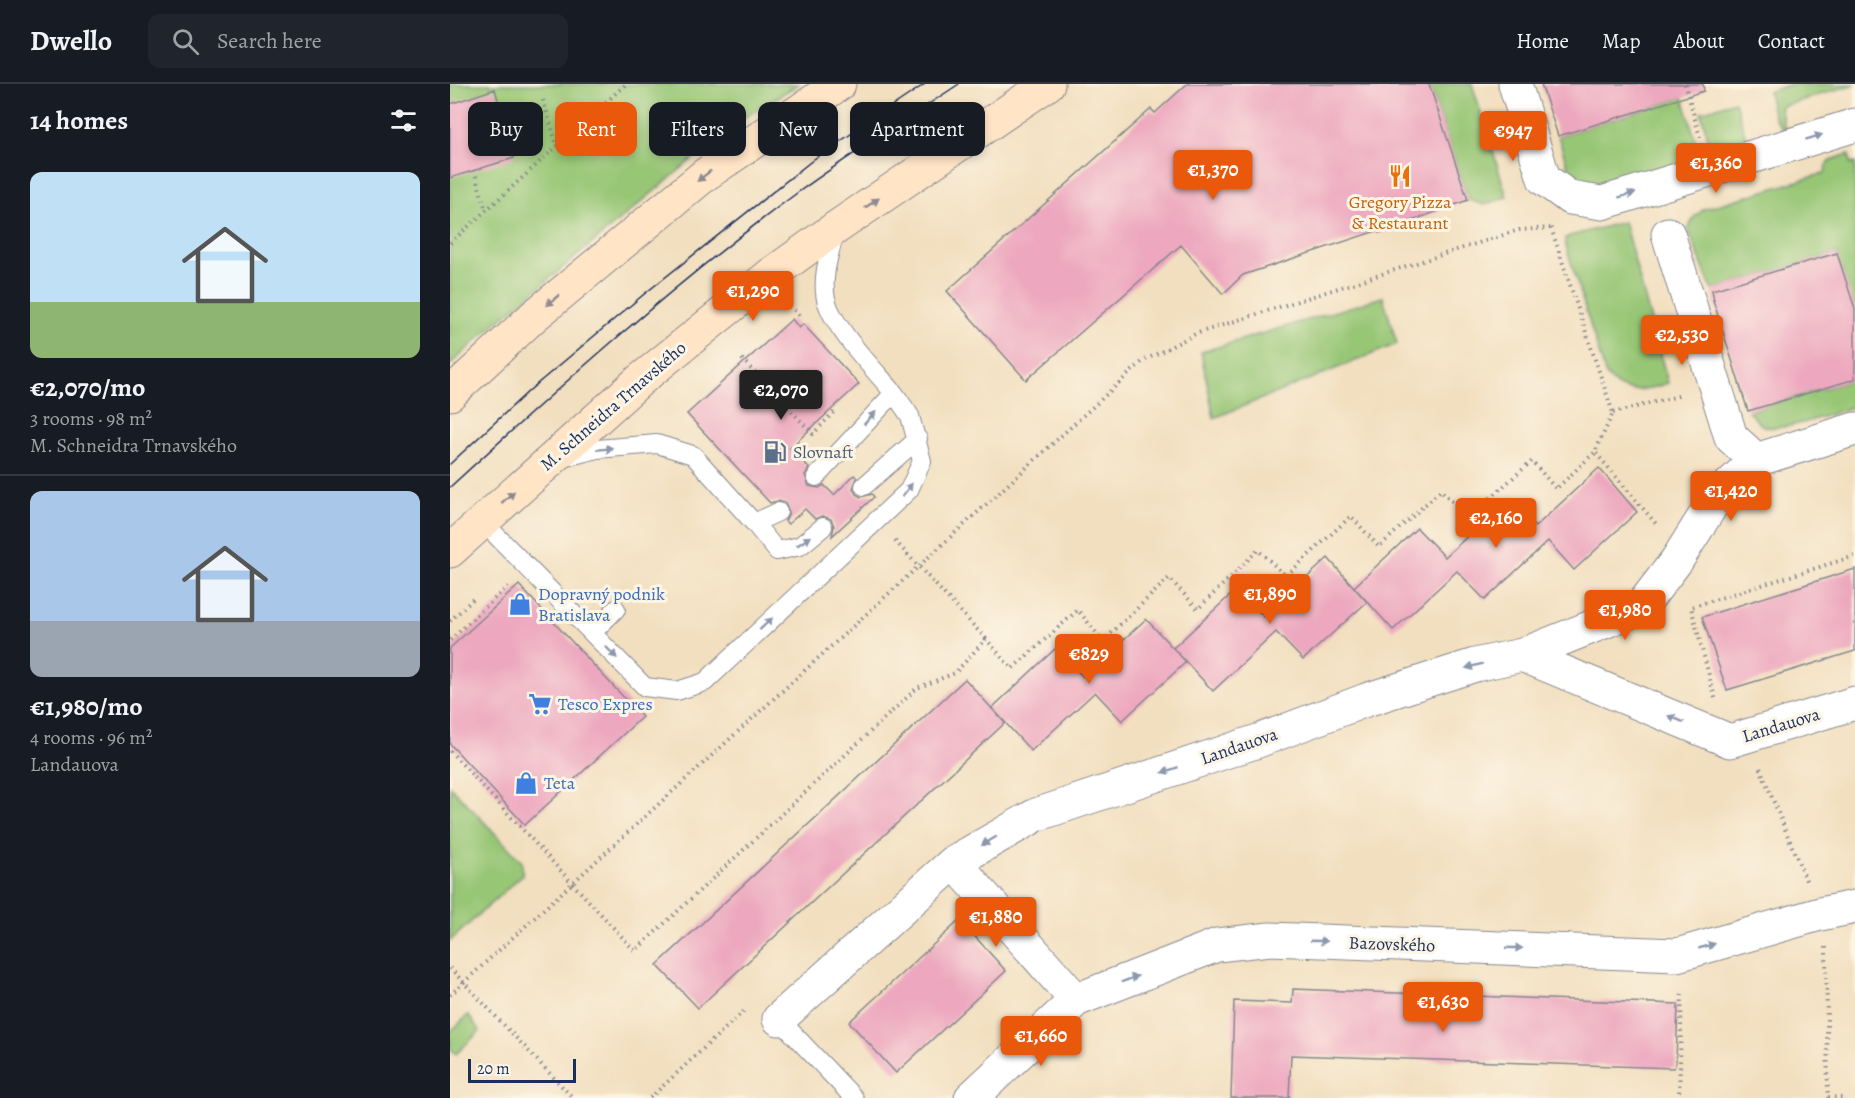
<!DOCTYPE html>
<html lang="en">
<head>
<meta charset="utf-8">
<style>
	:root { --surface:#171b24; --page:#20242c; --text:#f1f3f6; --muted:#9ea1a6; --line:#363941; --accent:#ea580c }
	body { margin:0; font-family:Alegreya,serif; background:var(--page); color:var(--text); height:100vh; display:flex; flex-direction:column; font-size:22px; white-space:nowrap }
	* { box-sizing:border-box; margin:0 }
	p { font-size:20px; color:var(--muted) }
	.icon { flex:none; width:33px; height:33px; fill:none; stroke:currentColor; stroke-width:2; stroke-linecap:round; stroke-linejoin:round }
	.map { position:relative; flex:1; overflow:hidden }
	.sheet { display:flex; flex-direction:column; background:var(--surface); width:450px }
	.sheet>* { flex:none }
	.guide { position:absolute; left:18px; top:18px; width:570px; height:54px; display:flex; gap:12px }
	.scale { position:absolute; left:18px; bottom:15px; width:108px; box-sizing:border-box; padding-left:6px; border:3px solid #1b2f5e; border-top:0; font-size:16px; line-height:21px; white-space:nowrap; color:#1b2f5e; -webkit-text-stroke:4px #fcf5e5; paint-order:stroke }
	.price { position:absolute; translate:-50% -51px; padding:0 14px; border-radius:6px; background:var(--accent); color:#fff; font-size:20px; line-height:39px; filter:drop-shadow(0 2px 3px #0008) }
	.price::after { content:''; position:absolute; left:50%; top:36px; width:18px; height:14px; margin-left:-9px; background:inherit; clip-path:polygon(0 0,100% 0,50% 100%) }
	.price.on { background:#222; color:#fff }
	ul { padding:0; list-style:none }
	li { display:grid; align-content:center; gap:12px; height:318px; padding:0 30px }
	li+li { border-top:2px solid var(--line) }
	li span { display:grid; place-items:center; height:186px; border-radius:12px; color:#555 }
	li>.icon { margin-inline-start:auto }
	span .icon { width:108px; height:108px; fill:#fffc; stroke-width:1 }
	li b { font-size:26px }
	h2 { display:flex; justify-content:space-between; align-items:center; height:72px; padding:0 30px; font-size:26px }
	.chip { padding:0 21px; border-radius:12px; background:var(--surface); box-shadow:0 3px 9px #0003; font-size:21px; line-height:54px }
	.chip.on { background:var(--accent); color:#fff }
	header { display:flex; align-items:center; gap:36px; box-sizing:border-box; height:84px; padding:0 30px; background:var(--surface); border-bottom:2px solid var(--line) }
	header strong { font-size:28px }
	nav { display:flex; gap:33px; margin-inline-start:auto; font-size:21px }
	.search { width:420px; height:54px; background:var(--page); display:flex; align-items:center; gap:15px; box-sizing:border-box; padding:0 21px; border-radius:12px; color:var(--muted); font-size:22px }
	main { display:flex; flex:1; min-height:0 }
	.map>svg:first-child { display:block }
	.green { fill:#97c675; stroke:#597a6a; stroke-width:1.5 }
	.building { fill:#eda8bf }
	.lines { fill:none; stroke-linecap:round; stroke-linejoin:round }
	.lane-casing { stroke:#86878e; stroke-width:20 }
	.street-casing { stroke:#86878e; stroke-width:35 }
	.secondary-casing { stroke:#86878e; stroke-width:35 }
	.path { stroke:#86878e; stroke-width:4; stroke-dasharray:1.5 4.5; stroke-linecap:butt }
	.lane { stroke:#fff; stroke-width:18 }
	.street { stroke:#fff; stroke-width:33 }
	.secondary { stroke:#ffe4c6; stroke-width:33 }
	.tram { stroke:#1b2f5e; stroke-width:1.5 }
	.oneway { fill:#8d97ae }
	.oneway2 { fill:#8d8a92 }
	.labels { text-anchor:middle; stroke-width:6; stroke-linejoin:round; paint-order:stroke }
	.food-label { font-size:18px; fill:#c56008; stroke:#fcf5e5 }
	.street-label { font-size:18px; fill:#1b2f5e; stroke:#fcf5e5 }
	.service-label { font-size:18px; fill:#4e5e75; stroke:#fcf5e5; text-anchor:start }
	.shop-label { font-size:18px; fill:#366cbe; stroke:#fcf5e5; text-anchor:start }
</style>
</head>
<body>
<header>
<strong>Dwello</strong>
<div class="search"><svg class="icon" aria-label="search" viewBox="0 0 24 24"><circle cx="10" cy="10" r="6"/><path d="M15 15l6 6"/></svg>Search here</div>
<nav><a>Home</a><a>Map</a><a>About</a><a>Contact</a></nav>
</header>
<main>
<section class="sheet">
<h2>14 homes<svg class="icon" aria-label="filters" viewBox="0 0 24 24"><path d="M4 7h16M4 17h16"/><circle cx="9" cy="7" r="2"/><circle cx="15" cy="17" r="2"/></svg></h2>
<ul>
<li><span style="background:linear-gradient(#bfe0f5 70%,#8fb573 0)"><svg class="icon" aria-label="home" viewBox="0 0 24 24"><path d="M3 11l9-7 9 7M6 9v11h12V9"/></svg></span><div><b>€2,070/mo</b><p>3 rooms · 98 m²</p><p>M. Schneidra Trnavského</p></div></li>
<li><span style="background:linear-gradient(#a9c7e8 70%,#9aa5b1 0)"><svg class="icon" aria-label="home" viewBox="0 0 24 24"><path d="M3 11l9-7 9 7M6 9v11h12V9"/></svg></span><div><b>€1,980/mo</b><p>4 rooms · 96 m²</p><p>Landauova</p></div></li>
</ul>
</section>
<div class="map">
<svg width="1405" height="1014" viewBox="0 0 1405 1014">
	<rect width="100%" height="100%" fill="#fcf5e5"/>
	<filter id="ink" filterUnits="userSpaceOnUse"><feTurbulence type="fractalNoise" baseFrequency=".0167" numOctaves="2"/><feDisplacementMap in="SourceGraphic" scale="12" xChannelSelector="R" yChannelSelector="G"/><feConvolveMatrix kernelMatrix="1 2 1 2 8 2 1 2 1" color-interpolation-filters="sRGB"/></filter>
	<filter id="wash" filterUnits="userSpaceOnUse"><feTurbulence type="fractalNoise" baseFrequency=".008" numOctaves="4" result="noise"/><feDisplacementMap in="SourceGraphic" scale="24" xChannelSelector="R" yChannelSelector="G"/><feGaussianBlur stdDeviation="1.35" result="paint"/><feColorMatrix in="noise" values="0 0 0 0 0 0 0 0 0 0 0 0 0 0 0 0 0 1.4 0 .05"/><feComposite in="paint" operator="in"/></filter>
	<g filter="url(#wash)">
		<rect width="100%" height="100%" fill="#f2dfbf"/>
		<path class="green" d="M0,0H349L287,38L31,252L0,281Z
			M979,0H1022L1057,113L1034,121L1018,116Z
			M1341,0H1405L1330,23L1334,42L1341,49C1323,43 1322,24 1318,8Z
			M1233,13L1251,76L1148,107C1116,98 1118,80 1108,52Z
			M1285,17L1296,54L1293,63L1262,72L1251,28Z
			M1399,70L1401,81L1405,79V228L1387,169L1262,206L1238,145L1244,133L1254,125L1375,89C1376,75 1387,74 1399,70Z
			M1174,138L1218,299C1195,307 1171,313 1155,289L1115,159V154L1120,152Z
			M933,213L947,260L764,334L751,268Z
			M1405,295V322C1385,328 1329,351 1312,341C1307,338 1302,331 1298,327Z
			M0,702L72,778V791L0,857Z
			M18,931L30,947L6,970L0,964V948Z"/>
		<g id="blocks">
			<path class="building" d="M737,0H979L1018,116L929,149L926,147L793,191L773,210L731,161L576,296L497,207L701,25L705,29Z
				M1091,0H1253L1254,7L1108,52Z
				M45,5L64,74L0,94V20Z
				M1387,169L1405,225V295L1298,327L1263,216H1264L1262,206Z
				M342,235L349,244L353,240L409,300L340,364L359,384L355,391L359,402L369,404L374,401L384,411L404,391L407,394L403,404L406,410L411,413L422,410L424,413L382,452L384,442L381,435L372,432L365,435L355,425L338,440L335,437L339,428L335,419L328,417L320,419L237,330Z
				M1149,384L1187,428L1124,486L1098,457L1035,516L1007,487L943,546L904,503L967,444L995,473L1059,414L1085,443Z
				M878,474L917,518L853,576L826,548L763,607L723,564L787,505L814,533Z
				M1405,485V567L1277,606L1252,533Z
				M69,501L192,633L75,741L0,660V564Z
				M696,535L736,578L672,637L645,608L581,667L542,624L606,564L633,593Z
				M515,595L555,639L248,924L207,881Z
				M510,836L556,887L446,989L399,938Z
				M843,905L1228,920L1226,978L1224,984L841,971L839,1014H781L784,917L842,919Z"/>
		</g>
	</g>
	<g filter="url(#ink)">
		<use href="#blocks" fill-opacity="0" stroke="#86878e" stroke-width="1.5"/>
		<g class="lines">
			<g class="lane-casing">
				<path id="lane" d="M112,374L147,365L207,360L243,371L304,439L328,428
					M366,393L444,309C423,284 387,248 377,219C370,196 380,167 386,145
					M414,402L468,355
					M32,437L195,603L227,607L255,598L459,406L472,377L460,332L444,309
					M304,439L327,467L350,462L373,443
					M142,549L166,525
					M329,935L404,1014"/>
			</g>
			<g class="street-casing">
				<path id="street" d="M1065,0L1094,95L1120,114L1152,119L1405,41
					M1218,150L1281,353L1306,376
					M1072,571L1191,523L1227,476L1266,414L1306,376L1405,345
					M504,778L626,916
					M329,935L504,778L586,731L808,657L916,616L1025,581L1072,571L1280,657L1405,619
					M521,1014L626,916L767,861L820,855L1227,871L1370,830L1405,823"/>
			</g>
			<g class="secondary-casing">
				<path id="secondary" d="M0,310L84,232L256,90L389,0
					M0,467L190,296L319,192L387,143L598,0"/>
			</g>
			<path class="path" d="M1235,0L1250,53
				M93,16L107,61
				M24,86L36,126
				M1101,144L1163,329L1145,368L1207,441
				M0,159L176,0
				M344,226L352,234
				M292,275L363,350L385,327
				M1163,329L1232,311
				M445,457L536,555
				M0,537L24,514
				M0,556L58,502
				M1265,614L1241,523L1405,472
				M0,667L185,867L467,604L505,589L536,555L562,585L628,526L653,557L719,494L748,525L808,466L836,492L901,432L929,463L991,406L1018,434L1082,377L1106,405L1145,368
				M1310,684L1357,799
				M1376,863L1378,1014
				M0,884L123,1014
				M0,911L693,277L745,250L1069,146L1101,144
				M1378,1013L1396,1014
				M200,1014L294,927
				M1229,1014L1232,906"/>
			<use href="#lane" class="lane"/>
			<use href="#street" class="street"/>
			<use href="#secondary" class="secondary"/>
			<path class="tram" d="M0,380L81,305L193,211L364,75L475,0
				M0,403C111,301 225,199 347,109C399,71 455,36 509,0"/>
		</g>
		<defs><path id="oneway-solid" d="M-6-.8H1V-3.2L6.5 0L1 3.2V.8H-6Z" transform="scale(1.5)"/></defs>
		<g class="oneway">
			<use href="#oneway-solid" transform="translate(1364 53) rotate(-17)"/>
			<use href="#oneway-solid" transform="translate(1177 111) rotate(-17)"/>
			<use href="#oneway-solid" transform="translate(420 334) rotate(-47)"/>
			<use href="#oneway-solid" transform="translate(155 365) rotate(-5)"/>
			<use href="#oneway-solid" transform="translate(457 406) rotate(-54)"/>
			<use href="#oneway-solid" transform="translate(354 457) rotate(-33)"/>
			<use href="#oneway-solid" transform="translate(316 540) rotate(-43)"/>
			<use href="#oneway-solid" transform="translate(161 568) rotate(46)"/>
			<use href="#oneway-solid" transform="translate(1024 582) rotate(165)"/>
			<use href="#oneway-solid" transform="translate(1226 635) rotate(-158)"/>
			<use href="#oneway-solid" transform="translate(720 686) rotate(162)"/>
			<use href="#oneway-solid" transform="translate(539 757) rotate(150)"/>
			<use href="#oneway-solid" transform="translate(869 857) rotate(2)"/>
			<use href="#oneway-solid" transform="translate(1257 862) rotate(-16)"/>
			<use href="#oneway-solid" transform="translate(1064 864) rotate(2)"/>
			<use href="#oneway-solid" transform="translate(680 895) rotate(-21)"/>
		</g>
		<g class="oneway2">
			<use href="#oneway-solid" transform="translate(254 92) rotate(142)"/>
			<use href="#oneway-solid" transform="translate(422 119) rotate(-34)"/>
			<use href="#oneway-solid" transform="translate(103 216) rotate(140)"/>
			<use href="#oneway-solid" transform="translate(58 413) rotate(-42)"/>
		</g>
	</g>
	<defs>
		<g id="restaurant-bare" transform="scale(1.8)"><path d="M-5-6h1v4h1v-4h1v4h1v-4h1v5L-1.5 .5V6h-2V.5L-5-1ZM5-6V6H3V1.5H1.5Q1.5-4 5-6Z" fill="#e8710a" stroke="#fcf5e5" stroke-width="2.5" paint-order="stroke"/></g>
		<g id="fuel-bare" transform="scale(1.8)"><path d="M-5.5-6h7V0h2V4h1.3V-2.5L3-4.5l.8-.8L6-3V5H2.5V1h-1V6h-7ZM-4.2-4.7v3.2H.2V-4.7Z" fill="#5c6f8a" stroke="#fcf5e5" stroke-width="2.5" paint-order="stroke"/></g>
		<g id="shop-bare" transform="scale(1.8)"><path d="M-5-2.5h2.3a2.7 3.5 0 0 1 5.4 0H5L5.5 6h-11ZM-1.5-2.5h3a1.5 2.3 0 0 0-3 0Z" fill="#3f7fe0" stroke="#fcf5e5" stroke-width="2.5" paint-order="stroke"/></g>
		<g id="supermarket-bare" transform="scale(1.8)"><path d="M-6-5.5h2.5l.6 2H6L4.5 2H-2.5L-4.4-4H-6ZM-1.5 3.2a1.3 1.3 0 1 0 .1 0ZM3 3.2a1.3 1.3 0 1 0 .1 0Z" fill="#3f7fe0" stroke="#fcf5e5" stroke-width="2.5" paint-order="stroke"/></g>
	</defs>
	<g fill-rule="evenodd">
		<use href="#restaurant-bare" x="950" y="92"/>
		<use href="#fuel-bare" x="325" y="368"/>
		<use href="#shop-bare" x="70" y="520"/>
		<use href="#supermarket-bare" x="90" y="620"/>
		<use href="#shop-bare" x="76" y="699"/>
	</g>
	<g class="labels">
		<g class="food-label">
			<text x="950" y="124">Gregory Pizza<tspan x="950" dy="21">&amp; Restaurant</tspan></text>
		</g>
		<g class="street-label">
			<text transform="translate(163 322) rotate(-41)" y="6">M. Schneidra Trnavského</text>
			<text transform="translate(1331 641) rotate(-17)" y="6">Landauova</text>
			<text transform="translate(789 662) rotate(-19)" y="6">Landauova</text>
			<text transform="translate(942 860) rotate(2)" y="6">Bazovského</text>
		</g>
		<g class="service-label">
			<text x="343" y="374">Slovnaft</text>
		</g>
		<g class="shop-label">
			<text x="88" y="516">Dopravný podnik<tspan x="88" dy="21">Bratislava</tspan></text>
			<text x="108" y="626">Tesco Expres</text>
			<text x="94" y="705">Teta</text>
		</g>
	</g>
</svg>
<div class="scale">20 m</div>
<b class="price" style="left:1063px;top:78px">€947</b>
<b class="price" style="left:1266px;top:110px">€1,360</b>
<b class="price" style="left:763px;top:117px">€1,370</b>
<b class="price" style="left:303px;top:238px">€1,290</b>
<b class="price" style="left:1232px;top:282px">€2,530</b>
<b class="price on" style="left:331px;top:337px">€2,070</b>
<b class="price" style="left:1281px;top:438px">€1,420</b>
<b class="price" style="left:1046px;top:465px">€2,160</b>
<b class="price" style="left:820px;top:541px">€1,890</b>
<b class="price" style="left:1175px;top:557px">€1,980</b>
<b class="price" style="left:639px;top:601px">€829</b>
<b class="price" style="left:546px;top:864px">€1,880</b>
<b class="price" style="left:993px;top:949px">€1,630</b>
<b class="price" style="left:591px;top:983px">€1,660</b>
<div class="guide">
<a class="chip">Buy</a>
<a class="chip on">Rent</a>
<a class="chip">Filters</a>
<a class="chip">New</a>
<a class="chip">Apartment</a>
</div>
</div>
</main>
</body>
</html>
